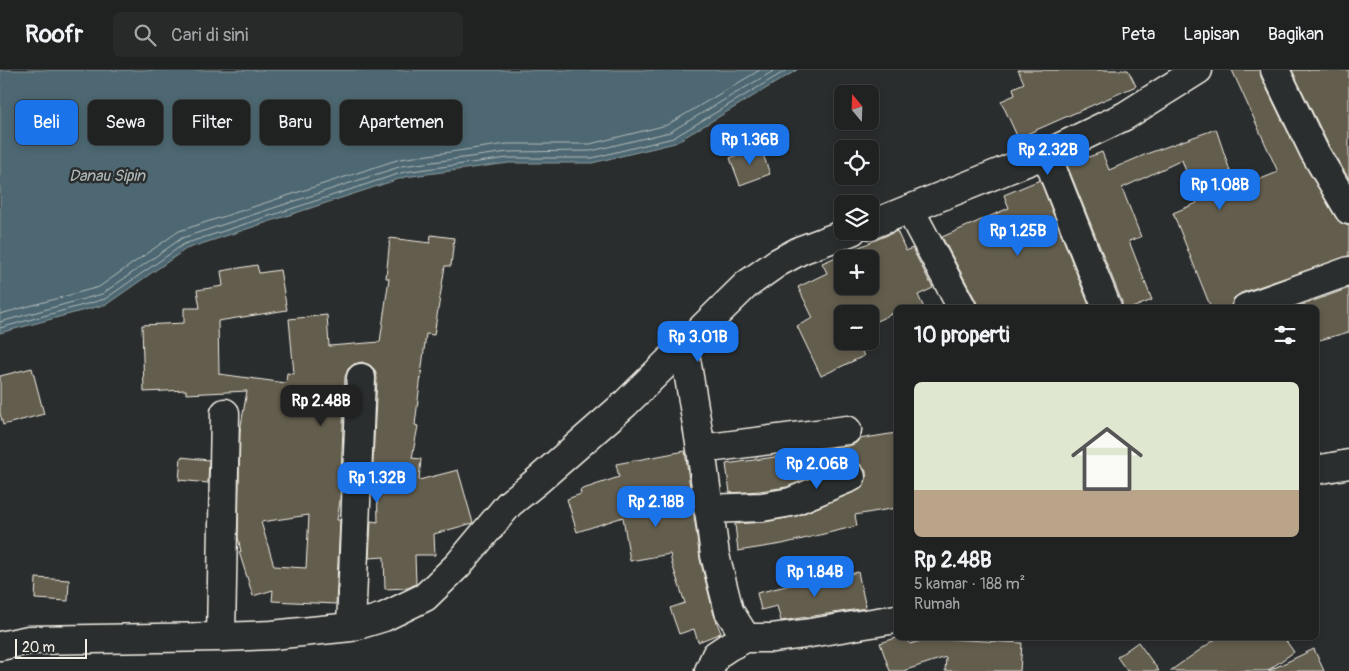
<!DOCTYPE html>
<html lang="id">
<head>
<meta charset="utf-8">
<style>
	:root { --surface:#202222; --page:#282a2a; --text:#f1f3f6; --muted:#a2a4a5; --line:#3d3f40; --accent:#1a73e8 }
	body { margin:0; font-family:Pangolin,sans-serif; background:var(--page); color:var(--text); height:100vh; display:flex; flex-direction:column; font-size:19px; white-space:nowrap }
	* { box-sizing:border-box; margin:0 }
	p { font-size:16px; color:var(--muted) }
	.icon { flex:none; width:28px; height:28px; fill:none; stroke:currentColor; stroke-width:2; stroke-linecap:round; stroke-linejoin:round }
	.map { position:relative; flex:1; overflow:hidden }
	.panel { position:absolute; left:894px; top:235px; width:425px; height:335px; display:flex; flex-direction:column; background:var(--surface); border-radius:8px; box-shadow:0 2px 8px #0003,0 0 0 1px var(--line) }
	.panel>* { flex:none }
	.banner { position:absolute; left:15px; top:30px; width:475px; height:45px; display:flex; gap:10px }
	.needle { width:32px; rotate:341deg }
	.controls { position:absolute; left:834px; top:15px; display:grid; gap:10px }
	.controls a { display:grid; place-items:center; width:45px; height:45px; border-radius:8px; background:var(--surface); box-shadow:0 2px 8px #0003,0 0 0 1px var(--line); font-size:25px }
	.scale { position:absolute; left:15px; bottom:12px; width:72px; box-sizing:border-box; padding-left:5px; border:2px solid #f4f1e8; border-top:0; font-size:14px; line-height:18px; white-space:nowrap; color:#f4f1e8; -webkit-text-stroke:4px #2a2d2e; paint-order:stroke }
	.price { position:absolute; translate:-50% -42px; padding:0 11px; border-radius:10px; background:var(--accent); color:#fff; font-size:16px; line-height:32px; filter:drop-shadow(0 1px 2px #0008) }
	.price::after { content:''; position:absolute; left:50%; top:30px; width:15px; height:11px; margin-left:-8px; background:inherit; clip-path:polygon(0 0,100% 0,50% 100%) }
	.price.active { background:#222; color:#fff }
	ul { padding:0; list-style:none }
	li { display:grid; align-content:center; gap:10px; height:265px; padding:0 20px }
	li span { display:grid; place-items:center; height:155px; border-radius:8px; color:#555 }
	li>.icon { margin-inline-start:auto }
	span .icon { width:90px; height:90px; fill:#fffc; stroke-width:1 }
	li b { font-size:21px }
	h2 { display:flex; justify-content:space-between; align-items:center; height:60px; padding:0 20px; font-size:21px }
	.chip { padding:0 18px; border-radius:8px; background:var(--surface); box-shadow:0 2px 8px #0003,0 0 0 1px var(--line); font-size:18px; line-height:45px }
	.chip.active { background:var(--accent); color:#fff }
	header { display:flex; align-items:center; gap:30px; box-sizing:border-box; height:70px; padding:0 25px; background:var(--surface); border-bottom:1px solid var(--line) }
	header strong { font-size:24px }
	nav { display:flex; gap:28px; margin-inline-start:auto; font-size:18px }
	.search { width:350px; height:45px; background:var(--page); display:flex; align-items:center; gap:12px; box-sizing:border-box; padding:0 18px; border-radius:8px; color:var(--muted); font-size:19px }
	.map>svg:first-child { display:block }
	.water { fill:#4d6872; stroke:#909fa1 }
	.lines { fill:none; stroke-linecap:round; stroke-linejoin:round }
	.shore { stroke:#b1bab9; stroke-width:1 }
	.building { fill:#645d4d; stroke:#f4f1e8; fill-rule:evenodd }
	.minor-casing { stroke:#f4f1e8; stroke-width:31 }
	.minor { stroke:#2a2d2e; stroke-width:28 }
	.labels { text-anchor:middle; stroke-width:5; stroke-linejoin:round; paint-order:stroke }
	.water-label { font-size:16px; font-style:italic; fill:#b1bab9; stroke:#2a2d2e }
</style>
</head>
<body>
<header>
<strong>Roofr</strong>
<div class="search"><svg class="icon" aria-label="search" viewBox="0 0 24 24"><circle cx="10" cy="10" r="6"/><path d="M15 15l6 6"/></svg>Cari di sini</div>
<nav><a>Peta</a><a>Lapisan</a><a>Bagikan</a></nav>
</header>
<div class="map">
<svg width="1349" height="601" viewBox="0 0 1349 601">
	<rect width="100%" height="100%" fill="#2a2d2e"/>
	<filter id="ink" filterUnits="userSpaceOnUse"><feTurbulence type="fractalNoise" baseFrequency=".02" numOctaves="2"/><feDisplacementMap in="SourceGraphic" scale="10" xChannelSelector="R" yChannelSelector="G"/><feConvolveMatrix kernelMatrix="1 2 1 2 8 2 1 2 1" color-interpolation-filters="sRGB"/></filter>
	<g filter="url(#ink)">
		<path class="water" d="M0,0H797L675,73L592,93H509L405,107L186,179L107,234L0,263Z"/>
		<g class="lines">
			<path class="shore" d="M0,244L99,217L179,161L400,89L507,74H590L667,55L760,0
				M0,252L102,224L182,168L402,96L508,82L591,81L670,62L775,0
				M0,258L105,229L184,174L404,102L508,88H592L673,68L787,0"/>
		</g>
		<path class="building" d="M1018,0H1128L1136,16L1018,68L1001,31L1015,25L1013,18L1024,13Z
			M1232,0H1260L1261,7L1301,89L1336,148L1341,153L1349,156V186L1241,223L1234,228L1231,238H1211L1173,143L1197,133L1182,90L1122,118L1141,167L1129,171L1152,230L1132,238H1122V232L1067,95L1102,82L1109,100L1149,83L1216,59L1236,119L1278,102Z
			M1292,0H1349V109L1328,74Z
			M760,76L770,104L740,115L730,88Z
			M1040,110L1090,238H977L976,231L942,167L1009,138L1004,125Z
			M897,161L906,181L912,178L933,218L918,225L924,238H896V242L870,254V244H842V271H857L864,286L821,306L797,256L813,248L798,217L827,203L822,193ZM842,189H870V216H842Z
			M431,165L454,168L451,196H445L434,265L426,264L415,355L418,356L412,388L421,389L419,410L458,400L473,453L434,464L435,485H415L416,514L408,518L385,519L384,487L369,488L371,451L378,452L377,412L372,411L377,308L375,300L370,295L362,292L354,294L348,299L345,307L340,431L337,450H340L336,534L272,531L273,520L253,526L239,482H241L238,467L240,361L247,321L186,324V320L144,322L142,255L184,253V238H200L197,220L223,216L221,201L257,195L259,203L280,200L287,240L218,251L219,304L286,313L287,303L294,304L289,249L327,245L329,276L380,272L389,208H386L390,168L430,173ZM309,445L306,498L274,496L261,452Z
			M1349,218V262L1316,271V238H1294Z
			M32,298L44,344L3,355L0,343V306Z
			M896,363V438L855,445L857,456L782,474L738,481L735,454L765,452L797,446L857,421L863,417L866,409V401L860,394L853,392H845L787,417L760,421L730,423L726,394L782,386L781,384L849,376L856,373L859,369Z
			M685,381L700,489L714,545L721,563L698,572L694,559L679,564L670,538L685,533L672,494L670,484L630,491L623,447L577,462L567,429L581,424L580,420L619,407L616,394Z
			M181,387L209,390L208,413L179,410Z
			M858,502L866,538L781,551L777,536L761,540L757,523L807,511L808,514Z
			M36,508L69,510L68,531L35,529Z
			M896,568H908L910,574L930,568L1022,573L1020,601H945L946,587L903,601H890L880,573Z
			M1217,568H1284L1294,582L1267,601H1170Z
			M1138,572L1159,601H1127L1117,587Z
			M1314,579L1324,601H1268Z"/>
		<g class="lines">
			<g class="minor-casing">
				<path id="minor" d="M1275,0L1314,81L1349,140
					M1046,84L1107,238
					M910,140L962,238
					M870,155L1046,84L1125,46L1198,0
					M1246,238L1349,201
					M684,277L701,379L715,485L729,541L746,568H772L804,564L896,549
					M701,379L847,360
					M1316,400L1349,394
					M708,439L762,437L791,432L851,407
					M351,557L361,308
					M221,567L225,343
					M0,576L29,570L221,567L272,565L351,557L384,547L425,527L458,495L509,434L536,412L625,334L746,215L777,193L801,180L852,161
					M709,601L716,585L728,577L746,568"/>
			</g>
			<use href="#minor" class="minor"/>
		</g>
	</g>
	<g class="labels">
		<g class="water-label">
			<text x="107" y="111">Danau Sipin</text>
		</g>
	</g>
</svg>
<div class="controls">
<a><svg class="needle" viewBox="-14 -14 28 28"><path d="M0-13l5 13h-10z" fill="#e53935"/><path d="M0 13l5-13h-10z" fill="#a2a4a5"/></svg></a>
<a><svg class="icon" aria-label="locate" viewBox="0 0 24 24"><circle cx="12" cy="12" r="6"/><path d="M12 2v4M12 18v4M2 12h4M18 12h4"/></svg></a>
<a><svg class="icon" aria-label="layers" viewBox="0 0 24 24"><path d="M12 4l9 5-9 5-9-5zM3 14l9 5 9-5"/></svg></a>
<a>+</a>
<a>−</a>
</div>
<div class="scale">20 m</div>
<b class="price" style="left:750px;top:96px">Rp 1.36B</b>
<b class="price" style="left:1048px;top:106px">Rp 2.32B</b>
<b class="price" style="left:1220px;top:141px">Rp 1.08B</b>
<b class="price" style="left:1018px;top:187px">Rp 1.25B</b>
<b class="price" style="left:698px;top:293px">Rp 3.01B</b>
<b class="price active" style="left:321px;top:357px">Rp 2.48B</b>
<b class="price" style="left:817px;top:420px">Rp 2.06B</b>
<b class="price" style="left:377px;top:434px">Rp 1.32B</b>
<b class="price" style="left:656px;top:458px">Rp 2.18B</b>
<b class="price" style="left:815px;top:528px">Rp 1.84B</b>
<div class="banner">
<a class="chip active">Beli</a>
<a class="chip">Sewa</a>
<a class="chip">Filter</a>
<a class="chip">Baru</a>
<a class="chip">Apartemen</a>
</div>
<section class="panel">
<h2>10 properti<svg class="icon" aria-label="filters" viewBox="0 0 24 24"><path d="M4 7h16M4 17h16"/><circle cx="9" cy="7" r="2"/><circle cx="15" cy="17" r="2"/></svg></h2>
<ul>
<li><span style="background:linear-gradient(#dfe7d0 70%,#b9a48a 0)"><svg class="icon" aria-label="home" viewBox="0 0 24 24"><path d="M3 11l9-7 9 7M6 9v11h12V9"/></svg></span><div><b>Rp 2.48B</b><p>5 kamar · 188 m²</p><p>Rumah</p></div></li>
</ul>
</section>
</div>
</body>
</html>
